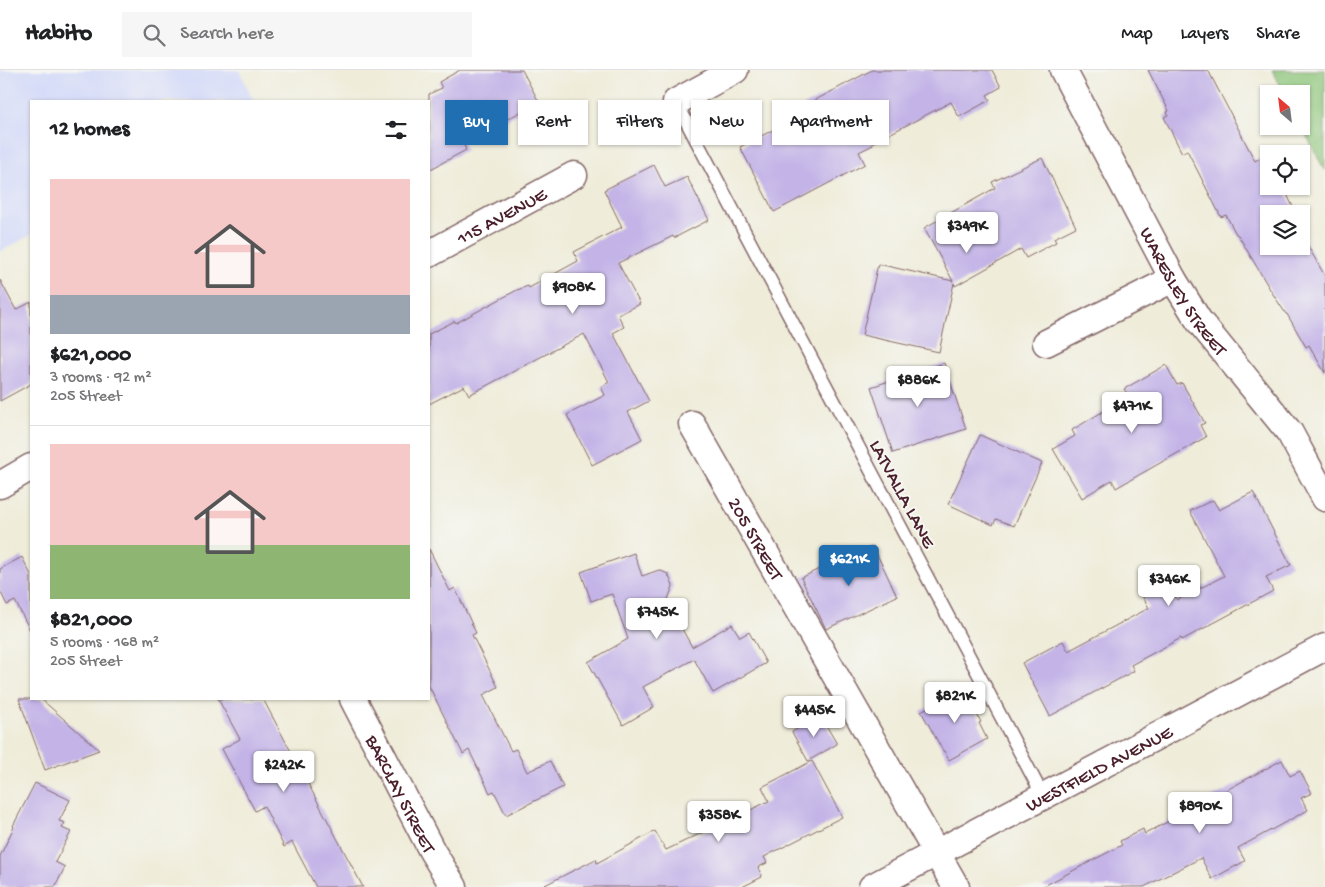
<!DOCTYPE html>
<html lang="en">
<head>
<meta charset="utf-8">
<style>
	:root { --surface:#fff; --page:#f6f6f6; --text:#202124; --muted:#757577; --line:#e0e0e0; --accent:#1f6fb2 }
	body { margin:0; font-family:"Gochi Hand",sans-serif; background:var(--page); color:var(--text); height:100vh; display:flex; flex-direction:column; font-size:19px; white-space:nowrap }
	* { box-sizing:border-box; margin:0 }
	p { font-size:16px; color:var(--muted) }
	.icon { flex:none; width:28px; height:28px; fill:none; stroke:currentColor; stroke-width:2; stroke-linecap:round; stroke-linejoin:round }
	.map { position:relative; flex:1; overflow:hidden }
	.side { position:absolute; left:30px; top:30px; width:400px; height:600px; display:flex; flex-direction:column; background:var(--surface); border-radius:0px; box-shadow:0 1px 4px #0004 }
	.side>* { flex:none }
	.guide { position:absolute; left:445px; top:30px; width:475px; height:45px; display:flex; gap:10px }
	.needle { width:32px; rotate:332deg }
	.controls { position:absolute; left:1260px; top:15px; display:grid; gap:10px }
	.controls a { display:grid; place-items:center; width:50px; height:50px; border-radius:0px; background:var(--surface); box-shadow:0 1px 4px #0004; font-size:25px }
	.price { position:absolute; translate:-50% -42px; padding:0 11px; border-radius:5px; background:#fff; color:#222; font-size:16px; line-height:32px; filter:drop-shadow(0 1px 2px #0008) }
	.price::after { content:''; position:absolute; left:50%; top:30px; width:15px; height:11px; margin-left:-8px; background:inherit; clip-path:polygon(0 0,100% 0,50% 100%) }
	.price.active { background:var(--accent); color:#fff }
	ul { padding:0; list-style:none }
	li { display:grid; align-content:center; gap:10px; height:265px; padding:0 20px }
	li+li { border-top:1px solid var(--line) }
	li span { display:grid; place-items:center; height:155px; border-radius:0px; color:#555 }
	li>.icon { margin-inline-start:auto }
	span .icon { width:90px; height:90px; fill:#fffc; stroke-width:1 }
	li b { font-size:21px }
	h2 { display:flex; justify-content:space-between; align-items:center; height:60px; padding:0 20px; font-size:21px }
	.pill { padding:0 18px; border-radius:0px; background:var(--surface); box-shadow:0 1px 4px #0004; font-size:18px; line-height:45px }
	.pill.active { background:var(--accent); color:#fff }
	header { display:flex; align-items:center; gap:30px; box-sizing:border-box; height:70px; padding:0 25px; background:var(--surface); border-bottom:1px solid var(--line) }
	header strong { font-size:24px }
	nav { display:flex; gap:28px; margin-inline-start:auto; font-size:18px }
	.search { width:350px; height:45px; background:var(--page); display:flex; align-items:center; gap:12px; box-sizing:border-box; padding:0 18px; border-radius:0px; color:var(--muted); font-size:19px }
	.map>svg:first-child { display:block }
	.built { fill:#d3d9f9 }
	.green { fill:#8bc478; stroke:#6a7252 }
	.building { fill:#c3b3e7 }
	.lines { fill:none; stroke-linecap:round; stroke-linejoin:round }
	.service-casing { stroke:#846768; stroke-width:15 }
	.minor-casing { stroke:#846768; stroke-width:29 }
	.service { stroke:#fff; stroke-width:12 }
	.minor { stroke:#fff; stroke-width:26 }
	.labels { text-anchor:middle; stroke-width:4; stroke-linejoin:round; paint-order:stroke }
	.street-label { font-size:19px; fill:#4a1f2b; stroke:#f6f6f2 }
</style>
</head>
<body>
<header>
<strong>Habito</strong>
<div class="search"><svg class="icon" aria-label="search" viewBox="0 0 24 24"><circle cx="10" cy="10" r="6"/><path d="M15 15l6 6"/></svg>Search here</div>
<nav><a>Map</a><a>Layers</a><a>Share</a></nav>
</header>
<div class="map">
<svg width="1325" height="817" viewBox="0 0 1325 817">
	<rect width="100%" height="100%" fill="#f6f6f2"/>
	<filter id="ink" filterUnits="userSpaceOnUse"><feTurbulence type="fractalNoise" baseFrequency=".02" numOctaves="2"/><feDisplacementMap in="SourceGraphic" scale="10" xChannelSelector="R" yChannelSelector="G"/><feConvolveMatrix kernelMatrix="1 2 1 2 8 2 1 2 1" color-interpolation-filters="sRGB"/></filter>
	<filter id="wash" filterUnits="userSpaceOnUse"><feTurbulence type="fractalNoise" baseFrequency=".0096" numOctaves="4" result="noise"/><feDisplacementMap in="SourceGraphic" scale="20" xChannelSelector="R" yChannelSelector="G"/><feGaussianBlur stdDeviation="1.12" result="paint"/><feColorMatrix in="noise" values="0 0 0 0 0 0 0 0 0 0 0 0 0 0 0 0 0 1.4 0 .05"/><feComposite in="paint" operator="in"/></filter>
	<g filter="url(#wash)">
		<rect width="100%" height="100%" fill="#efecd9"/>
		<path class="built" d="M0,0H239L254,31H31V165L0,182Z"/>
		<path class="green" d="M1272,0H1325V101L1301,55V24H1285Z"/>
		<g id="blocks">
			<path class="building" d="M460,0H522L539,32L463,73L466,80L429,100V24L442,18L439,12Z
				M872,0H992L1001,17L987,25L990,30L959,47L951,32L872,73L873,75L859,82L865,94L774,142L740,77L808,42L804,36Z
				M1148,0H1208L1255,91L1269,83V116H1283L1295,141L1290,144H1269V176H1301V164L1325,206V303L1309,275L1306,277L1287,244H1286L1271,221L1238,165L1236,164L1226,145L1221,147L1187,80L1182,83L1164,47L1168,45L1167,42L1169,41Z
				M1042,88L1076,157L1054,168L1056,172L1026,188L1021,179L955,216L954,213L939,282L862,265L878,194L953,211L924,158L995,118L992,112Z
				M654,95L665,117L687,107L709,150L674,168L673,166L618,193L640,234L618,245L624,257L613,263L649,331L628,342L642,369L592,395L567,345L605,325L601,317L609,312L584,264L469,325L464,316L429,334V264L455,251L456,253L517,220L528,216L529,218L578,191L574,182L622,157L604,120Z
				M0,210L16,240L31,232V314L0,331Z
				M944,293L966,359L893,383L871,317Z
				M1166,295L1177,315L1182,313L1205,353L1200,355L1206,367L1116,418L1112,410L1082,428L1053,379L1075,366L1072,360L1129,326L1124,319Z
				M980,365L1042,393L1014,456L996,449L993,455L948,434Z
				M1253,422L1291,495L1266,507L1273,521L1182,570L1181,568L1131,595L1134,601L1050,646L1022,593L1063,571L1068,581L1149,538L1139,520L1165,506L1177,530L1224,506L1190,441L1213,430L1219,440Z
				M873,476L897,526L826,559L801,508L827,495L828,498Z
				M429,479L450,521L455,518L476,563L472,565L498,617L483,625L511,681L516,679L527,702L550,691L563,717L506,745L494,721L490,723L469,680L463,684L429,616Z
				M634,483L642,506L659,500L668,504L673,516L667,532L692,577L732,554L740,567L749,562L766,593L713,623L694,589L643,617L654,637L623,655L588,592L628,569L612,524L591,531L581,502Z
				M22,487L31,505V562L15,531L7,535L0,521V499Z
				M963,619L981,652L979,653L987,669L949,690L944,681H943L921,641Z
				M19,629H41L99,680L45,700Z
				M218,629H263L363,817H316L292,772L284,777L264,736L255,741L222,679L240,669Z
				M820,645L837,674L808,691L792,662Z
				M1282,690L1290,706L1300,701L1312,723L1301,728L1308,740L1238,778L1245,791L1212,809L1201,788L1144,817H1042L1122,775L1120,771L1143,759L1145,764Z
				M812,691L842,747L764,787L767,793L758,797L762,807L742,817H541L596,789L597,793L655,761L666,780L769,731L762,717Z
				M35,713L70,730L59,751L65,753L62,758L71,762L55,792L65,797L55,817H0V786L14,757L13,756Z"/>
		</g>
	</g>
	<g filter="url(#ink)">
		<use href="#blocks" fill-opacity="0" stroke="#846768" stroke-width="1"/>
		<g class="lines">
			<g class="service-casing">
				<path id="service" d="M676,32L1043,726"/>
			</g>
			<g class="minor-casing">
				<g id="minor">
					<path id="s1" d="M1063,0L1173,209L1199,251L1290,363L1325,428"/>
					<path d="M676,32L735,0"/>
					<path id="s2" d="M429,184L574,105"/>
					<path d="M1046,273L1173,209"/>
					<path id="s3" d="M692,354L956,817"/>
					<path d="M0,415L31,397"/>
					<path id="s4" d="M353,629L432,781L454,817"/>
					<path id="s5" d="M872,817L1325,577"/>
				</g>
			</g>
			<use href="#service" class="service"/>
			<use href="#minor" class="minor"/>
		</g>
	</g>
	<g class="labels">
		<g class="street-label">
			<text dy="7" stroke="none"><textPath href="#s2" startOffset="82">115 AVENUE</textPath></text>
			<text dy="7" stroke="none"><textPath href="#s1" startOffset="252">WARESLEY STREET</textPath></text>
			<text transform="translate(904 423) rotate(62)" y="7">LATVALLA LANE</text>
			<text dy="7" stroke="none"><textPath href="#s3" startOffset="131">205 STREET</textPath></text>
			<text dy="7" stroke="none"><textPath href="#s5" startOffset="256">WESTFIELD AVENUE</textPath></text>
			<text dy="7" stroke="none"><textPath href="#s4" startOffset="106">BARCLAY STREET</textPath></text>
		</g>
	</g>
</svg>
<div class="controls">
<a><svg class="needle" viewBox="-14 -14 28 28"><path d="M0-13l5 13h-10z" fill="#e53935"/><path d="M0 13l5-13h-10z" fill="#757577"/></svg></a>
<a><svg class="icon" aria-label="locate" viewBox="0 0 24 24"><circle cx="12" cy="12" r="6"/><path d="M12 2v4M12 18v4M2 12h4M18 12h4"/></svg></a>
<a><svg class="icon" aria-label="layers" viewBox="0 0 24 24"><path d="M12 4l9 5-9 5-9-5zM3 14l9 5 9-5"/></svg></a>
</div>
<b class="price" style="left:967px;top:184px">$349K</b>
<b class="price" style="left:573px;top:245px">$908K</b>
<b class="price" style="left:918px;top:338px">$886K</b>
<b class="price" style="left:1132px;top:364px">$471K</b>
<b class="price active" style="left:849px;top:517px">$621K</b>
<b class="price" style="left:1169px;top:537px">$346K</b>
<b class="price" style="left:657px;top:570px">$745K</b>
<b class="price" style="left:955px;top:654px">$821K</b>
<b class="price" style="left:814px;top:668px">$445K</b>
<b class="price" style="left:284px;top:723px">$242K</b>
<b class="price" style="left:1200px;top:764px">$890K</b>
<b class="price" style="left:719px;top:773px">$358K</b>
<div class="guide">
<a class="pill active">Buy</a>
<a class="pill">Rent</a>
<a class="pill">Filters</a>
<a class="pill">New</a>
<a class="pill">Apartment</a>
</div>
<section class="side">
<h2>12 homes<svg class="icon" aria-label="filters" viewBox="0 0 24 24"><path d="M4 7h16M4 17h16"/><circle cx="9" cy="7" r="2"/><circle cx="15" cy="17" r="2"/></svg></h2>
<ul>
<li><span style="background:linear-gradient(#f6c9c9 75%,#9aa5b1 0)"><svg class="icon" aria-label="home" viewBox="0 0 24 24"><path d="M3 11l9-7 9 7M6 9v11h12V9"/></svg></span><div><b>$621,000</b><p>3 rooms · 92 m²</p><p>205 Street</p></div></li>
<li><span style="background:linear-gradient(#f6c9c9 65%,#8fb573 0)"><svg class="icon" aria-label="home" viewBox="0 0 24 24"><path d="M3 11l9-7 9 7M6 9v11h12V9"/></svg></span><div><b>$821,000</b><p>5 rooms · 168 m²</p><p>205 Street</p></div></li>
</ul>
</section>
</div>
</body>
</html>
